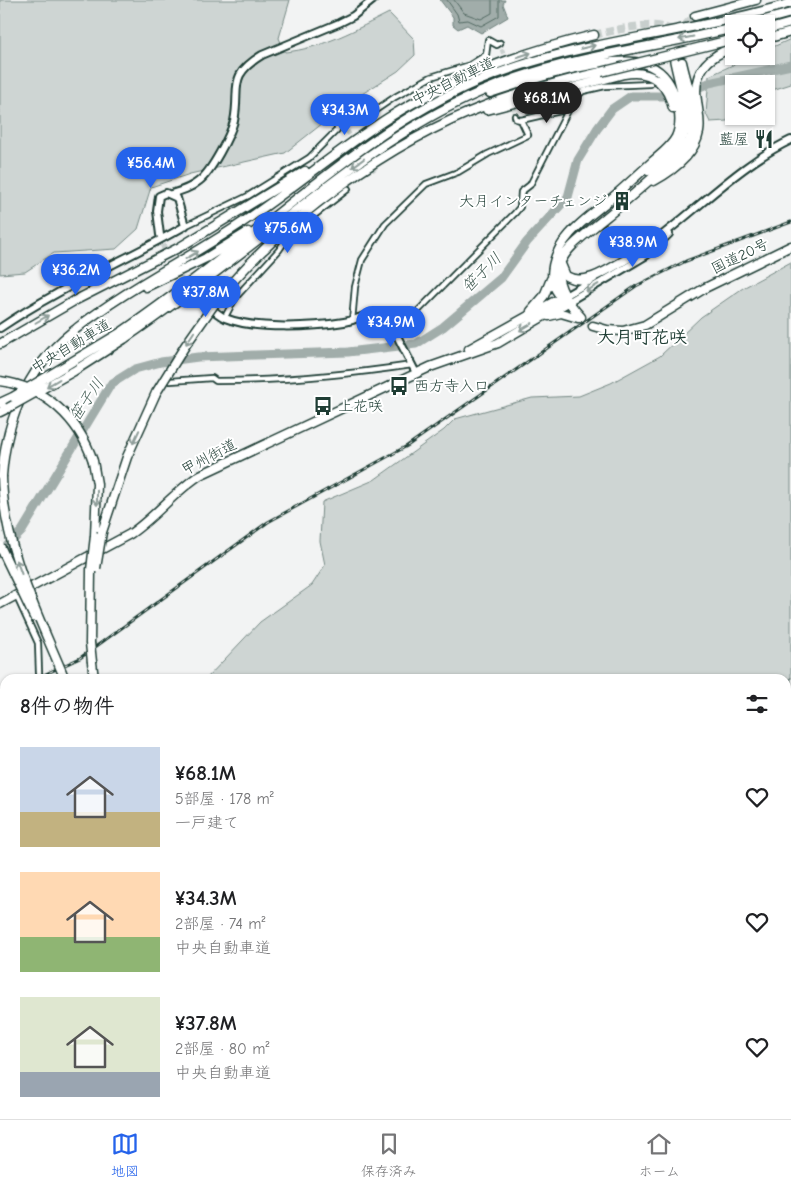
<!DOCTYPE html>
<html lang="ja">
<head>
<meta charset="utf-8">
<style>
	:root { --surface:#fff; --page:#f6f6f6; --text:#202124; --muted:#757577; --line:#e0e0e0; --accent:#2563eb }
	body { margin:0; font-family:"Comic Neue","Klee One",sans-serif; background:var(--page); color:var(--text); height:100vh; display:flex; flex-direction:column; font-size:19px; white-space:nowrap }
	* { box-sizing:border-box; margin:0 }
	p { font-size:16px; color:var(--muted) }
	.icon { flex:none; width:28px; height:28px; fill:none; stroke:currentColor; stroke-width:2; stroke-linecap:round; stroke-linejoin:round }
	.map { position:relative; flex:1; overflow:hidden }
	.drawer { position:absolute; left:0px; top:674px; width:791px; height:446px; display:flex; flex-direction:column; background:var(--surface); border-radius:15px 15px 0 0; box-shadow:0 1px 4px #0004 }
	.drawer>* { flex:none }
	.controls { position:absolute; left:725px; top:15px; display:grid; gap:10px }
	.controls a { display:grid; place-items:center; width:50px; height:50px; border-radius:0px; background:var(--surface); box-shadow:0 1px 4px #0004; font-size:25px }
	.price { position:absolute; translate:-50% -42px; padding:0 11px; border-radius:18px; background:var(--accent); color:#fff; font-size:16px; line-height:32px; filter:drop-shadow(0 1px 2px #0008) }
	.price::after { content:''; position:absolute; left:50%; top:30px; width:15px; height:11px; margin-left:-8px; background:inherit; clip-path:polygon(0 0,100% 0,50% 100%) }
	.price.current { background:#222; color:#fff }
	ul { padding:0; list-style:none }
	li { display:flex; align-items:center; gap:15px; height:125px; padding:0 20px }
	li span { display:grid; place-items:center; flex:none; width:140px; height:100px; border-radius:0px; color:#555 }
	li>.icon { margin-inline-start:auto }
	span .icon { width:60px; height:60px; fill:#fffc; stroke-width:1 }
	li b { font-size:21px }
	h2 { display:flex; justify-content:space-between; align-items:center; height:60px; padding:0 20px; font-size:21px }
	.tab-bar { display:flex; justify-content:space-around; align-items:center; height:70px; border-top:1px solid var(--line); background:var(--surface); font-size:14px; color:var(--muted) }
	.tab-bar a { display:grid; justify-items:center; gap:2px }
	.tab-bar .current { color:var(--accent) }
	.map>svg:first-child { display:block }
	.green { fill:#ced5d3; stroke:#768984 }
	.water { fill:#a1adaa; stroke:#6d807b }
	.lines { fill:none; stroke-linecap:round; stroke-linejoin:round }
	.shore { stroke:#536a63; stroke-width:1 }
	.river { stroke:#a1adaa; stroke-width:9 }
	.street-tunnel { stroke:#c8cfcd; stroke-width:4.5; stroke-dasharray:4.5 2; stroke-linecap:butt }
	.secondary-tunnel { stroke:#c8cfcd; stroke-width:6; stroke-dasharray:6 3; stroke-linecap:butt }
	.highway-tunnel { stroke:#c8cfcd; stroke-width:8; stroke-dasharray:8 4; stroke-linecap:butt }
	.street-casing { stroke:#1f3d34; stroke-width:8 }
	.secondary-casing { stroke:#1f3d34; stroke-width:10 }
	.highway-casing { stroke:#1f3d34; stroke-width:11 }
	.street { stroke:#fff; stroke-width:4.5 }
	.secondary { stroke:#fff; stroke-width:6 }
	.highway { stroke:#fff; stroke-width:8 }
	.rail-casing { stroke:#1f3d34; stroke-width:3 }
	.rail { stroke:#fff; stroke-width:1; stroke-dasharray:4; stroke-linecap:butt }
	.highway-bridge-casing { stroke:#1f3d34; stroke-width:11; stroke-linecap:butt }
	.highway-bridge { stroke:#fff; stroke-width:8 }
	.oneway { stroke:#8f9e9a }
	.labels { text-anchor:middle; stroke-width:4; stroke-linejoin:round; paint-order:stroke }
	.street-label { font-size:15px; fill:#1f3d34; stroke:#fff }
	.poi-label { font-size:15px; fill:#1f3d34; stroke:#fff; text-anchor:end }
	.water-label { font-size:16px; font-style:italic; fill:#465f57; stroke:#fff }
	.quarter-label { font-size:18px; font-weight:bold; fill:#1f3d34; stroke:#fff }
</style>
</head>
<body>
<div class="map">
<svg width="791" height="1119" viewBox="0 0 791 1119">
	<rect width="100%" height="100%" fill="#f2f3f3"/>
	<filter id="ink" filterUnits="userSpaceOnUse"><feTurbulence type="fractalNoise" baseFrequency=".02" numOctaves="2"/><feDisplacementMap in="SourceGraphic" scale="10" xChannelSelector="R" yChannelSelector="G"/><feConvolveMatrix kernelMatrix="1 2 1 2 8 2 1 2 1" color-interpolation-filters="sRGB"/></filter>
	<g filter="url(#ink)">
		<path class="green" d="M0,0H290L279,38L285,52C321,49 357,29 389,13L414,39L415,55L398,71L351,101L285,153L190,174L151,187L138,229L116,249L54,253L25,272L0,274Z
			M791,39V84L766,92V84H734V110L727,121L710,122L706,114L709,76L752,56H766V50Z
			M791,262V677L786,689V679H206L260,622L312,585L325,565L320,541L322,502L374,480L444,430L455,419L532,398L579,396L611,383L660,356L701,317L743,288Z
			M0,805H5V1115H665L664,1119H0Z"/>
		<path class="water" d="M440,0H505L503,4L508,17L481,33L467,25L458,29L453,25V17Z
			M791,677V703L786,713V689Z"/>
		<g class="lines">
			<path class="shore" d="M447,0L457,14L459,21L468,20L481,26L499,16V0
				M454,0L464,13L481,19L492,13V0"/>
			<path class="river" d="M690,91L709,83L791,65
				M0,553L22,531L111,384L135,369L161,362L198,357L348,352L416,344L443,327L501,278L527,242L568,197L578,160L597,129L612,109L631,96H675"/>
			<path class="street-tunnel" d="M500,43L512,81L515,116
				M347,131L375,171
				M39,673L40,679"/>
			<path class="secondary-tunnel" d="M160,236C171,269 175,276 201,299"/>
			<path class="highway-tunnel" d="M594,35C613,31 657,18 673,32C680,40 681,52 682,62
				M674,59C674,41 681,27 695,16
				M578,318L593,326
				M399,1115L402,1119
				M435,1115L438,1119"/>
			<g class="street-casing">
				<path id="street" d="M521,120L569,109
					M185,226L248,196L309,158L337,130V125L332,119V115L338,114L352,121L361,120L395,97L431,77L470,65L486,55L488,40L497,45L500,43
					M225,317L235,298L279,250L289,235L348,189
					M387,318L414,315L515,213L520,207L521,192L530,185L574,99L583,91L605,86L650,84
					M352,321L355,287L362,260L385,224L426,184L458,172L488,154L528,135L521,120L516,119L515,116
					M170,381L212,378L216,381C283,381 345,375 412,365
					M16,595L38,643L39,673
					M786,864L791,848
					M786,900H791
					M786,948L791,949
					M786,988L791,979
					M786,1020L791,1022
					M786,1052L791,1037
					M777,1115L778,1119"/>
			</g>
			<g class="secondary-casing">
				<path id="secondary" d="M171,194C181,191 191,188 199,181C211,172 230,136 234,121C241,88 226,77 262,55L339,23L353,16L373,0
					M627,259C685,225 730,169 791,140
					M565,296L594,279
					M201,299C209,306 216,314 225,318C255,330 313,327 344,322C357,320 369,312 382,314L390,322L416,373
					M568,302L647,255L669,234
					M0,328C58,288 124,261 185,226L177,198L166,193L159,196L157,211L160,235"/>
			</g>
			<g class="highway-casing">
				<path id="highway" d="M695,16L756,0
					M750,24L791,13
					M766,30L791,23
					M766,39L791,32
					M490,93C526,81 610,53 645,64C661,69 670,81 675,96C679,108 682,124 676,137C671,147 661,154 653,161C640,173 627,185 613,197C599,209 582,220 570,234C552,254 542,286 568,302
					M487,110L624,74C651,69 667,83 673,108
					M648,171C703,137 685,113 674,59
					M654,181C672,171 695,154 699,132C701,121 698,111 697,101C692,72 708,56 734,47
					M561,264L566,276C586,288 613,266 630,257
					M146,287L206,258L248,232
					M218,299C284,218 390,142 487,105C524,91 562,81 601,72
					M531,311L544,296L551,279
					M549,316L561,313L578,318
					M581,317C536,267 565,251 605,218C624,203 642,187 660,171C672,161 686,152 691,137C699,115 687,85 682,62
					M593,326L607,330L623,331L645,325L705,288L791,246
					M77,328C127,289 184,261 237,226C289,192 336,151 388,118C451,78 522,52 594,35
					M120,333C174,296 225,256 276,215C339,165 402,114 476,82C577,39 687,35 791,3
					M124,339C172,306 218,271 264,235C332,182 398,128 478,93C559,57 648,49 734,28
					M0,344L74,301L180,247L305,171
					M469,349L564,296
					M0,403L13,397
					M0,412L8,408
					M93,461L97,484L95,536
					M2,476C6,417 31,360 80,326
					M102,532L127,457L156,393
					M0,604L130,534C155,517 174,492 200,475L430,367L498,343L568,302
					M90,643L91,570
					M92,662L94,679"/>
			</g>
			<use href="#street" class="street"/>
			<use href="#secondary" class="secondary"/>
			<use href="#highway" class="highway"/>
			<g class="rail-casing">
				<path id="rail" d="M35,679L80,658L268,522L407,446L636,286L686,261L791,222
					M0,692L5,691"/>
			</g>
			<use href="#rail" class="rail"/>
			<g class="highway-bridge-casing">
				<path id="highway-bridge" d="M601,72L734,39
					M0,381C45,387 79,419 93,461
					M156,393L185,346L218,299
					M13,397L120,333
					M8,408L74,371L124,339
					M2,476C3,547 37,612 64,677
					M0,546L34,617
					M96,568L102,532
					M91,570L95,536
					M90,643L92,662"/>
			</g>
			<use href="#highway-bridge" class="highway-bridge"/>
		</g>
		<defs><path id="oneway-shaft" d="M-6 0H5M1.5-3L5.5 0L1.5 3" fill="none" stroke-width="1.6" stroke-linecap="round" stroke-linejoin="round" transform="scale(1.25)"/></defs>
		<g class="oneway">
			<use href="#oneway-shaft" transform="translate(686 38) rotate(169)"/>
			<use href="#oneway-shaft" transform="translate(588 47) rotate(-13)"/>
			<use href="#oneway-shaft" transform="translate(524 55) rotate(-18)"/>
			<use href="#oneway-shaft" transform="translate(358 163) rotate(144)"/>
			<use href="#oneway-shaft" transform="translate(192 255) rotate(-31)"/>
			<use href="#oneway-shaft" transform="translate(592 288) rotate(149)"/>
			<use href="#oneway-shaft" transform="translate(42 319) rotate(-30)"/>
			<use href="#oneway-shaft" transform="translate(526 327) rotate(149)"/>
			<use href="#oneway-shaft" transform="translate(190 338) rotate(123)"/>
			<use href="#oneway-shaft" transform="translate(53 383) rotate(149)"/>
			<use href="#oneway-shaft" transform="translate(136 437) rotate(115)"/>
			<use href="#oneway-shaft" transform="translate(97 498) rotate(90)"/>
			<use href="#oneway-shaft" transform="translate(19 567) rotate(-110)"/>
		</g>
	</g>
	<defs>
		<g id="restaurant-bare" transform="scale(1.5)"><path d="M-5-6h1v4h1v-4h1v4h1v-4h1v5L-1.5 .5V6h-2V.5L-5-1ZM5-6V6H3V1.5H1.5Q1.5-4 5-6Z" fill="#1f3d34" stroke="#fff" stroke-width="2.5" paint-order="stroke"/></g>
		<g id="building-bare" transform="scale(1.5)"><path d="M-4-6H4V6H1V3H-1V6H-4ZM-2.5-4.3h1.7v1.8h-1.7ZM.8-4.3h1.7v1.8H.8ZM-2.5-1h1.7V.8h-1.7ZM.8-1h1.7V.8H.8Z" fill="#1f3d34" stroke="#fff" stroke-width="2.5" paint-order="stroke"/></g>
		<g id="bus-bare" transform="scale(1.5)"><path d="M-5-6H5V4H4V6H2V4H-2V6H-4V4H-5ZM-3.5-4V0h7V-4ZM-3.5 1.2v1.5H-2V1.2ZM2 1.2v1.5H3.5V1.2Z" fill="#1f3d34" stroke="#fff" stroke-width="2.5" paint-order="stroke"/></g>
	</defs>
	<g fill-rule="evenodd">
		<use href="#restaurant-bare" x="764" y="139"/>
		<use href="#building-bare" x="622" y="201"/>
		<use href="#bus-bare" x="399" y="386"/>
		<use href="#bus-bare" x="323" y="406"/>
	</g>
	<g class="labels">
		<g class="street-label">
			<text transform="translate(453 81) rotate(-26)" y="5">中央自動車道</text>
			<text transform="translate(740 256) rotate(-26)" y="5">国道20号</text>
			<text transform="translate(71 346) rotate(-31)" y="5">中央自動車道</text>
			<text transform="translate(209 457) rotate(-28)" y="5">甲州街道</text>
		</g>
		<g class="poi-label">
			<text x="749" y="144">藍屋</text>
			<text x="607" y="206">大月インターチェンジ</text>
			<text x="414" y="391" text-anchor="start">西方寺入口</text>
			<text x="338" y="411" text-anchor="start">上花咲</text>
		</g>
		<g class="water-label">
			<text transform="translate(481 272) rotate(-45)" y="6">笹子川</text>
			<text transform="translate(86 399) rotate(-56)" y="6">笹子川</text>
		</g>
		<g class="quarter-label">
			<text x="642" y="343">大月町花咲</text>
		</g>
	</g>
</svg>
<div class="controls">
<a><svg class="icon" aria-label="locate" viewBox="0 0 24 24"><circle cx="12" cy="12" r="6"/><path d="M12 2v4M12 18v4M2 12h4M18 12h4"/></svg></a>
<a><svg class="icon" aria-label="layers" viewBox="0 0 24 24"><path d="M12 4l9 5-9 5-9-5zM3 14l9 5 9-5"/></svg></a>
</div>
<b class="price current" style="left:547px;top:124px">¥68.1M</b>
<b class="price" style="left:345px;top:136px">¥34.3M</b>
<b class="price" style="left:151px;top:189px">¥56.4M</b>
<b class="price" style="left:288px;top:254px">¥75.6M</b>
<b class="price" style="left:633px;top:268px">¥38.9M</b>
<b class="price" style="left:76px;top:296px">¥36.2M</b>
<b class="price" style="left:206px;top:318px">¥37.8M</b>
<b class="price" style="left:391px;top:348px">¥34.9M</b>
<section class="drawer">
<h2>8件の物件<svg class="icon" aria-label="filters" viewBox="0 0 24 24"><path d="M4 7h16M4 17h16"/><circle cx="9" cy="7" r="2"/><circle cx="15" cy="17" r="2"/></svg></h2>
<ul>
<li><span style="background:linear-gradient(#c9d6e8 65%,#c2b280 0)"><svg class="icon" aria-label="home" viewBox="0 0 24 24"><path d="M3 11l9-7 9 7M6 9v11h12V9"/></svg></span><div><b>¥68.1M</b><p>5部屋 · 178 m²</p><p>一戸建て</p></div><svg class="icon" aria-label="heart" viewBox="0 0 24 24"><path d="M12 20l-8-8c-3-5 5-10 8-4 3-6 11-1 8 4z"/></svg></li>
<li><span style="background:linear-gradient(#ffd9b3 65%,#8fb573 0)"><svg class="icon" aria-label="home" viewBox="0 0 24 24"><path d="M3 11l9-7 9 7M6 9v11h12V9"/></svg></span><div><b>¥34.3M</b><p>2部屋 · 74 m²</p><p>中央自動車道</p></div><svg class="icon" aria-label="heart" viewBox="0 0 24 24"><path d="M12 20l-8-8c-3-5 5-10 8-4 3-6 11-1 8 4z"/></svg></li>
<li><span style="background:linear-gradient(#dfe7d0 75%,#9aa5b1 0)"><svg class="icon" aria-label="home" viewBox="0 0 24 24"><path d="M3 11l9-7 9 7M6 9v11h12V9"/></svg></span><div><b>¥37.8M</b><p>2部屋 · 80 m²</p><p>中央自動車道</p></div><svg class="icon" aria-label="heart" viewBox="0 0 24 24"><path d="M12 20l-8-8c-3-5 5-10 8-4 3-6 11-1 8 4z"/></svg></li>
</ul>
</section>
</div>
<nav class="tab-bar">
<a class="current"><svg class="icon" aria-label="map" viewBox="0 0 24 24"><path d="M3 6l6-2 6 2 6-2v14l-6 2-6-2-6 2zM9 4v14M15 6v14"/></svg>地図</a>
<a><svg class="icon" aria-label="saved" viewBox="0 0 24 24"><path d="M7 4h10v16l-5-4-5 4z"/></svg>保存済み</a>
<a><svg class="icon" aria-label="home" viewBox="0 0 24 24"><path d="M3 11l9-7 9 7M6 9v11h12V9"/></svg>ホーム</a>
</nav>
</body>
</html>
